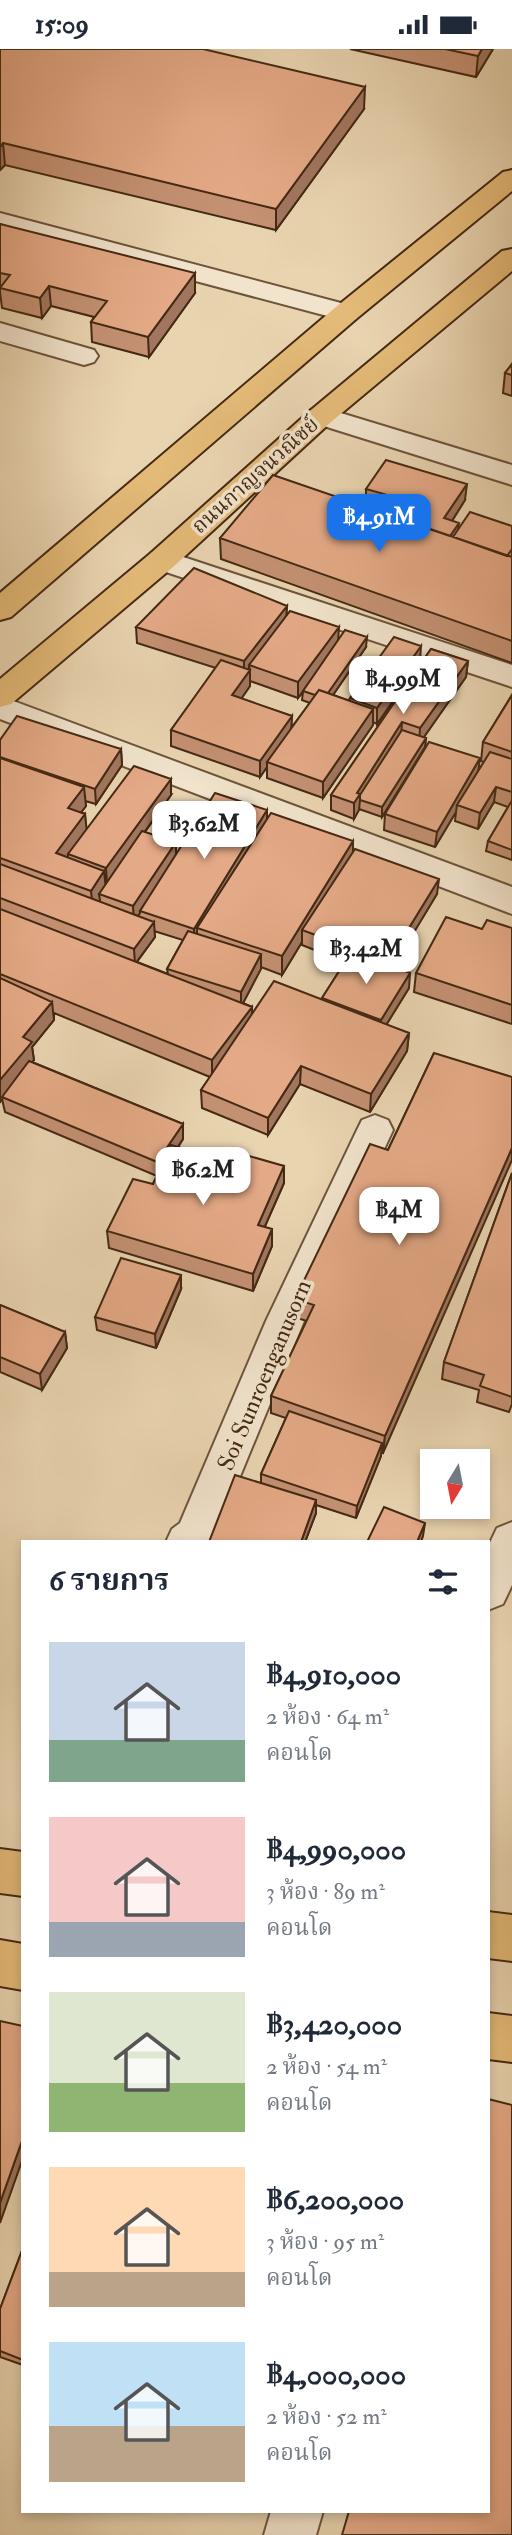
<!DOCTYPE html>
<html lang="th">
<head>
<meta charset="utf-8">
<style>
	:root { --surface:#fff; --page:#f2f2f3; --text:#1f2937; --muted:#747a83; --accent:#1a73e8 }
	body { margin:0; font-family:"IM FELL Double Pica","Noto Serif Thai",serif; background:var(--page); color:var(--text); height:100vh; display:flex; flex-direction:column; font-size:26px; white-space:nowrap }
	* { box-sizing:border-box; margin:0 }
	p { font-size:23px; color:var(--muted) }
	.icon { flex:none; width:38px; height:38px; fill:none; stroke:currentColor; stroke-width:2; stroke-linecap:round; stroke-linejoin:round }
	.map { position:relative; flex:1; overflow:hidden }
	.details { position:absolute; left:21px; top:1491px; width:469px; height:973px; display:flex; flex-direction:column; background:var(--surface); border-radius:0px; box-shadow:0 4px 10px #0003 }
	.details>* { flex:none }
	.needle { width:46px; rotate:190deg }
	.tools { position:absolute; left:420px; top:1400px; display:grid; gap:14px }
	.tools a { display:grid; place-items:center; width:70px; height:70px; border-radius:0px; background:var(--surface); box-shadow:0 4px 10px #0003; font-size:35px }
	.price { position:absolute; translate:-50% -60px; padding:0 16px; border-radius:14px; background:#fff; color:#222; font-size:23px; line-height:46px; filter:drop-shadow(0 2px 4px #0008) }
	.price::after { content:''; position:absolute; left:50%; top:42px; width:21px; height:16px; margin-left:-10px; background:inherit; clip-path:polygon(0 0,100% 0,50% 100%) }
	.price.active { background:var(--accent); color:#fff }
	ul { padding:0; list-style:none }
	li { display:flex; align-items:center; gap:21px; height:175px; padding:0 28px }
	li span { display:grid; place-items:center; flex:none; width:196px; height:140px; border-radius:0px; color:#555 }
	li>.icon { margin-inline-start:auto }
	span .icon { width:84px; height:84px; fill:#fffc; stroke-width:1 }
	li b { font-size:30px }
	h2 { display:flex; justify-content:space-between; align-items:center; height:84px; padding:0 28px; font-size:30px }
	.status { display:flex; justify-content:space-between; align-items:center; height:49px; padding:0 35px; background:var(--surface); direction:ltr }
	.status svg { height:19px; fill:currentColor }
	.map>svg:first-child { display:block }
	.lines { fill:none; stroke-linecap:round; stroke-linejoin:round }
	.minor-casing { stroke:#6d543a; stroke-width:4 }
	.major-casing { stroke:#442913; stroke-width:4 }
	.minor { fill:#f1e3cc; fill-rule:evenodd }
	.major { fill:#e4ba78; fill-rule:evenodd }
	.wall { fill:#c49173; stroke:#442913; stroke-width:2; fill-rule:evenodd }
	.shaded-wall { fill:#a0765e; stroke:#442913; stroke-width:2 }
	.building { fill:#e4a986; stroke:#442913; stroke-width:2 }
	.labels { text-anchor:middle; stroke-width:7; stroke-linejoin:round; paint-order:stroke }
	.far-street-label { font-size:21px; fill:#442913; stroke:#f1e3cc }
	.street-label { font-size:24px; fill:#442913; stroke:#f1e3cc }
</style>
</head>
<body>
<div class="status"><b>15:09</b><svg viewBox="0 0 49 12"><path d="M0 12V9h3v3zM5 12V6h3v6zM10 12V3h3v9zM15 12V0h3v12zM26 1h20v11H26zM47 4h2v5h-2z"/></svg></div>
<div class="map">
<svg width="512" height="2486" viewBox="0 0 512 2486">
	<rect width="100%" height="100%" fill="#e9d4b0"/>
	<filter id="stains"><feTurbulence type="fractalNoise" baseFrequency=".00286" numOctaves="4"/><feColorMatrix values="0 0 0 0 .2 0 0 0 0 .09 0 0 0 0 .02 0 0 0 .5 -.17"/></filter>
	<radialGradient id="worn" r=".72"><stop offset=".6" stop-color="#630" stop-opacity="0"/><stop offset="1" stop-color="#630" stop-opacity=".3"/></radialGradient>
	<g class="lines">
		<g class="minor-casing">
			<path id="minor" d="M0,164L356,258L360,264L356,270L346,272L0,180Z
				M0,274L94,301L98,307L94,313L84,316L0,292Z
				M321,358L512,416V436L311,373L307,367L311,361Z
				M162,501L512,616V638L151,518L147,511L151,504Z
				M0,647L512,838V865L0,670Z
				M375,1066L388,1071L393,1081L304,1272L213,1493H166L172,1480L180,1474L266,1272L357,1081L362,1071Z
				M512,1473V1536L503,1555L488,1561V1498L497,1479Z
				M271,2462H323L316,2486H264Z"/>
		</g>
		<g class="major-casing">
			<path id="major" d="M512,121V142L356,270L11,568L0,571V544L336,258L503,123Z
				M512,200V222L331,373L173,518L11,655L0,658V630L151,504L311,361L502,202Z
				M0,1800L23,1803V1847L0,1844Z
				M488,1863L512,1866V1912L488,1909Z
				M0,1891L23,1895V1941L0,1937Z
				M488,1964L512,1967V2013L488,2010Z"/>
		</g>
		<use href="#minor" class="minor"/>
		<use href="#major" class="major"/>
	</g>
	<path class="wall" d="M0,0L364,60L276,181L5,116L0,121Z
		M350,0H493L476,28Z
		M0,175L195,244L149,308L92,293L91,273L94,268L51,257L42,269L2,259L0,243Z
		M512,315V347L503,344L505,324Z
		M366,440L465,451L452,472L458,481L512,477V614L221,510L220,489L385,465L386,462L366,456Z
		M287,557L286,566L338,591L366,598L333,646L349,652L350,649L420,613L377,675L373,673V676L323,749L267,729V718L260,728L171,697V681L216,619L137,594L136,578ZM250,632L298,649L303,643L302,651L310,654L291,679L292,667L241,650L250,637Z
		M431,600L468,612L466,628L424,688L426,689L425,698L382,768L359,760L354,770L331,761V746Z
		M512,646V811L486,802L488,792L508,758L494,753L478,780L455,772L456,763L435,798L384,781L385,765L479,721L484,713L481,712L483,693Z
		M0,691L121,700L122,716L96,755L85,752L86,757L81,763L85,765L86,780L171,746L145,783L176,805L267,770L353,802L437,845L393,917L409,939L386,976L409,984L407,1002L370,1063L300,1035L268,1086L202,1059L201,1041L210,1028L54,964V971L32,998L34,1011L32,1013L183,1075V1090L178,1098L220,1111L284,1117V1134L265,1177L272,1197L253,1242L109,1199L107,1182L153,1135L157,1127L5,1063L2,1050L0,1053ZM154,882L183,891L167,920L168,925L137,913L155,888ZM302,893V896L345,913L322,949V950L252,965V958L243,954L261,918L282,926Z
		M512,879V975L414,943L416,924Z
		M434,1004L383,1404L381,1403V1407L356,1469L316,1456V1464L305,1493H209L261,1434V1425L286,1369L271,1364V1347L307,1272L294,1268L295,1250L388,1101Z
		M512,1124V1355L509,1363L477,1353L479,1341L442,1330L444,1313Z
		M181,1240L156,1299L97,1281L95,1268Z
		M0,1256L65,1283L67,1299L42,1341L0,1323Z
		M23,2199V2316L0,2308V2260Z"/>
	<path class="shaded-wall" d="M482,0H493L476,28L478,7Z
		M365,38L364,60L276,181V160Z
		M3,94L5,116L0,121V98Z
		M195,224V244L149,308L148,288Z
		M49,237L51,257L42,269L40,249Z
		M467,435L465,451L443,486L444,469Z
		M459,474L457,490H448Z
		M287,557L286,573L249,616V622L244,628V612Z
		M339,578L338,594L298,649V633Z
		M367,588L366,598L324,659V649Z
		M421,597L420,613L377,675V659Z
		M468,612L466,628L419,695L420,679Z
		M250,621V637L232,663V646Z
		M373,660V676L323,749V733Z
		M292,667L291,683L267,713V718L260,728V712Z
		M402,673L401,689L360,751L359,761L354,770V754L357,744Z
		M426,689L425,698L382,768V758Z
		M121,700L122,716L96,755L95,740Z
		M480,709L478,725L457,756L456,763L435,798L437,783Z
		M171,730V746L107,835L106,819Z
		M84,738L86,757L70,778L68,759Z
		M496,738L494,753L478,780L480,764Z
		M267,761V777L197,879V890L194,895V880Z
		M85,765L87,784L68,805V809L56,804Z
		M353,792V811L302,881V893L282,926V907Z
		M176,793V809L140,862V864L134,873L133,857Z
		M104,822L106,841L99,845L100,851L93,861L91,842Z
		M439,830L437,845L387,928L388,913Z
		M154,873L155,888L135,915L134,900Z
		M261,905V920L241,958V943Z
		M410,924L409,939L380,986L381,971Z
		M52,953L54,971L32,998L34,1011L0,1053V1031L23,988Z
		M252,958V976L212,1029V1011Z
		M409,984L407,1002L370,1063L371,1045Z
		M301,1017L300,1035L268,1086V1069Z
		M183,1075V1090L158,1128L157,1113Z
		M512,1099V1111L383,1404L385,1387Z
		M284,1117V1134L258,1193V1176Z
		M272,1180V1197L253,1242V1225Z
		M181,1226V1240L156,1299L155,1285Z
		M65,1283L67,1299L42,1341L40,1325Z
		M382,1394L381,1407L356,1469L357,1457Z
		M316,1451V1464L305,1493H301Z
		M425,1474L423,1487L421,1493H417Z
		M23,2089V2109L0,2174V2154Z"/>
	<path class="building" d="M0,0H203L365,38L276,160L3,94L0,98Z
		M445,0H482L478,7Z
		M0,175L195,224L148,288L91,273L107,252L49,237L40,249L0,239L10,226L0,224Z
		M512,315V326L505,324Z
		M386,411L467,435L444,469L459,474L450,487L420,477L426,468L386,456L391,447L366,440Z
		M273,426L512,508V592L220,489Z
		M470,463L512,477V500L507,507L453,488Z
		M194,519L287,557L244,612L136,578Z
		M290,562L339,578L298,633L249,616Z
		M345,581L367,588L328,644L319,641L315,646L303,642Z
		M394,588L421,597L377,659L350,649Z
		M431,600L468,612L420,679L402,673L357,744L360,745L354,754L331,746Z
		M221,611L250,621L232,646L292,667L260,712L171,681Z
		M319,641L373,660L323,733L267,713Z
		M512,646V703L483,693Z
		M17,667L121,700L95,740L0,708V691Z
		M402,681L426,689L382,758L360,751V746Z
		M429,693L480,709L437,783L385,765Z
		M490,703L512,710V743L496,738L480,764L457,756Z
		M0,709L84,738L68,759L85,765L56,804L104,822L91,842L0,809Z
		M134,717L171,730L106,819L68,805Z
		M215,744L267,761L194,880L140,862Z
		M511,753L512,754V801L488,792Z
		M271,764L353,792L282,907L197,879Z
		M142,782L176,793L133,857L99,845Z
		M355,800L439,830L388,913L302,881Z
		M0,815L154,873L134,900L0,849Z
		M0,860L252,958L212,1011L0,925Z
		M446,868L482,880L487,871L512,879V956L416,924Z
		M188,882L261,905L241,943L167,920Z
		M352,902L410,924L381,971L322,949Z
		M0,929L52,953L23,988L32,993L0,1031Z
		M274,932L409,984L371,1045L301,1017L268,1069L201,1041Z
		M434,1004L512,1028V1099L385,1387L271,1347L314,1256L295,1250L370,1095L388,1101Z
		M29,1012L183,1075L157,1113L2,1048Z
		M171,1096L220,1111L225,1100L284,1117L258,1176L272,1180L253,1225L107,1182L133,1130L153,1135Z
		M512,1124V1348L480,1337L484,1326L444,1313Z
		M121,1209L181,1226L155,1285L95,1268Z
		M0,1256L65,1283L40,1325L0,1308Z
		M289,1362L382,1394L357,1457L261,1425Z
		M235,1426L316,1451L301,1493H209Z
		M384,1458L425,1474L417,1493H367Z
		M0,1972L23,1977V2089L0,2154Z
		M488,2050L512,2056V2486H342L349,2462H488Z
		M23,2199V2311L0,2302V2260Z"/>
	<g class="labels">
		<g class="far-street-label">
			<text transform="translate(255 426) rotate(-42)" y="7">ถนนกาญจนวณิชย์</text>
		</g>
		<g class="street-label">
			<text transform="translate(264 1326) rotate(-67)" y="8">Soi Sunroenganusorn</text>
		</g>
	</g>
	<rect width="100%" height="100%" filter="url(#stains)"/>
	<rect width="100%" height="100%" fill="url(#worn)"/>
</svg>
<div class="tools">
<a><svg class="needle" viewBox="-14 -14 28 28"><path d="M0-13l5 13h-10z" fill="#e53935"/><path d="M0 13l5-13h-10z" fill="#747a83"/></svg></a>
</div>
<b class="price active" style="left:379px;top:505px">฿4.91M</b>
<b class="price" style="left:403px;top:667px">฿4.99M</b>
<b class="price" style="left:204px;top:812px">฿3.62M</b>
<b class="price" style="left:366px;top:937px">฿3.42M</b>
<b class="price" style="left:203px;top:1158px">฿6.2M</b>
<b class="price" style="left:399px;top:1198px">฿4M</b>
<section class="details">
<h2>6 รายการ<svg class="icon" aria-label="filters" viewBox="0 0 24 24"><path d="M4 7h16M4 17h16"/><circle cx="9" cy="7" r="2"/><circle cx="15" cy="17" r="2"/></svg></h2>
<ul>
<li><span style="background:linear-gradient(#c9d6e8 70%,#7fa58c 0)"><svg class="icon" aria-label="home" viewBox="0 0 24 24"><path d="M3 11l9-7 9 7M6 9v11h12V9"/></svg></span><div><b>฿4,910,000</b><p>2 ห้อง · 64 m²</p><p>คอนโด</p></div></li>
<li><span style="background:linear-gradient(#f6c9c9 75%,#9aa5b1 0)"><svg class="icon" aria-label="home" viewBox="0 0 24 24"><path d="M3 11l9-7 9 7M6 9v11h12V9"/></svg></span><div><b>฿4,990,000</b><p>3 ห้อง · 89 m²</p><p>คอนโด</p></div></li>
<li><span style="background:linear-gradient(#dfe7d0 65%,#8fb573 0)"><svg class="icon" aria-label="home" viewBox="0 0 24 24"><path d="M3 11l9-7 9 7M6 9v11h12V9"/></svg></span><div><b>฿3,420,000</b><p>2 ห้อง · 54 m²</p><p>คอนโด</p></div></li>
<li><span style="background:linear-gradient(#ffd9b3 75%,#b9a48a 0)"><svg class="icon" aria-label="home" viewBox="0 0 24 24"><path d="M3 11l9-7 9 7M6 9v11h12V9"/></svg></span><div><b>฿6,200,000</b><p>3 ห้อง · 95 m²</p><p>คอนโด</p></div></li>
<li><span style="background:linear-gradient(#bfe0f5 60%,#b9a48a 0)"><svg class="icon" aria-label="home" viewBox="0 0 24 24"><path d="M3 11l9-7 9 7M6 9v11h12V9"/></svg></span><div><b>฿4,000,000</b><p>2 ห้อง · 52 m²</p><p>คอนโด</p></div></li>
</ul>
</section>
</div>
</body>
</html>
